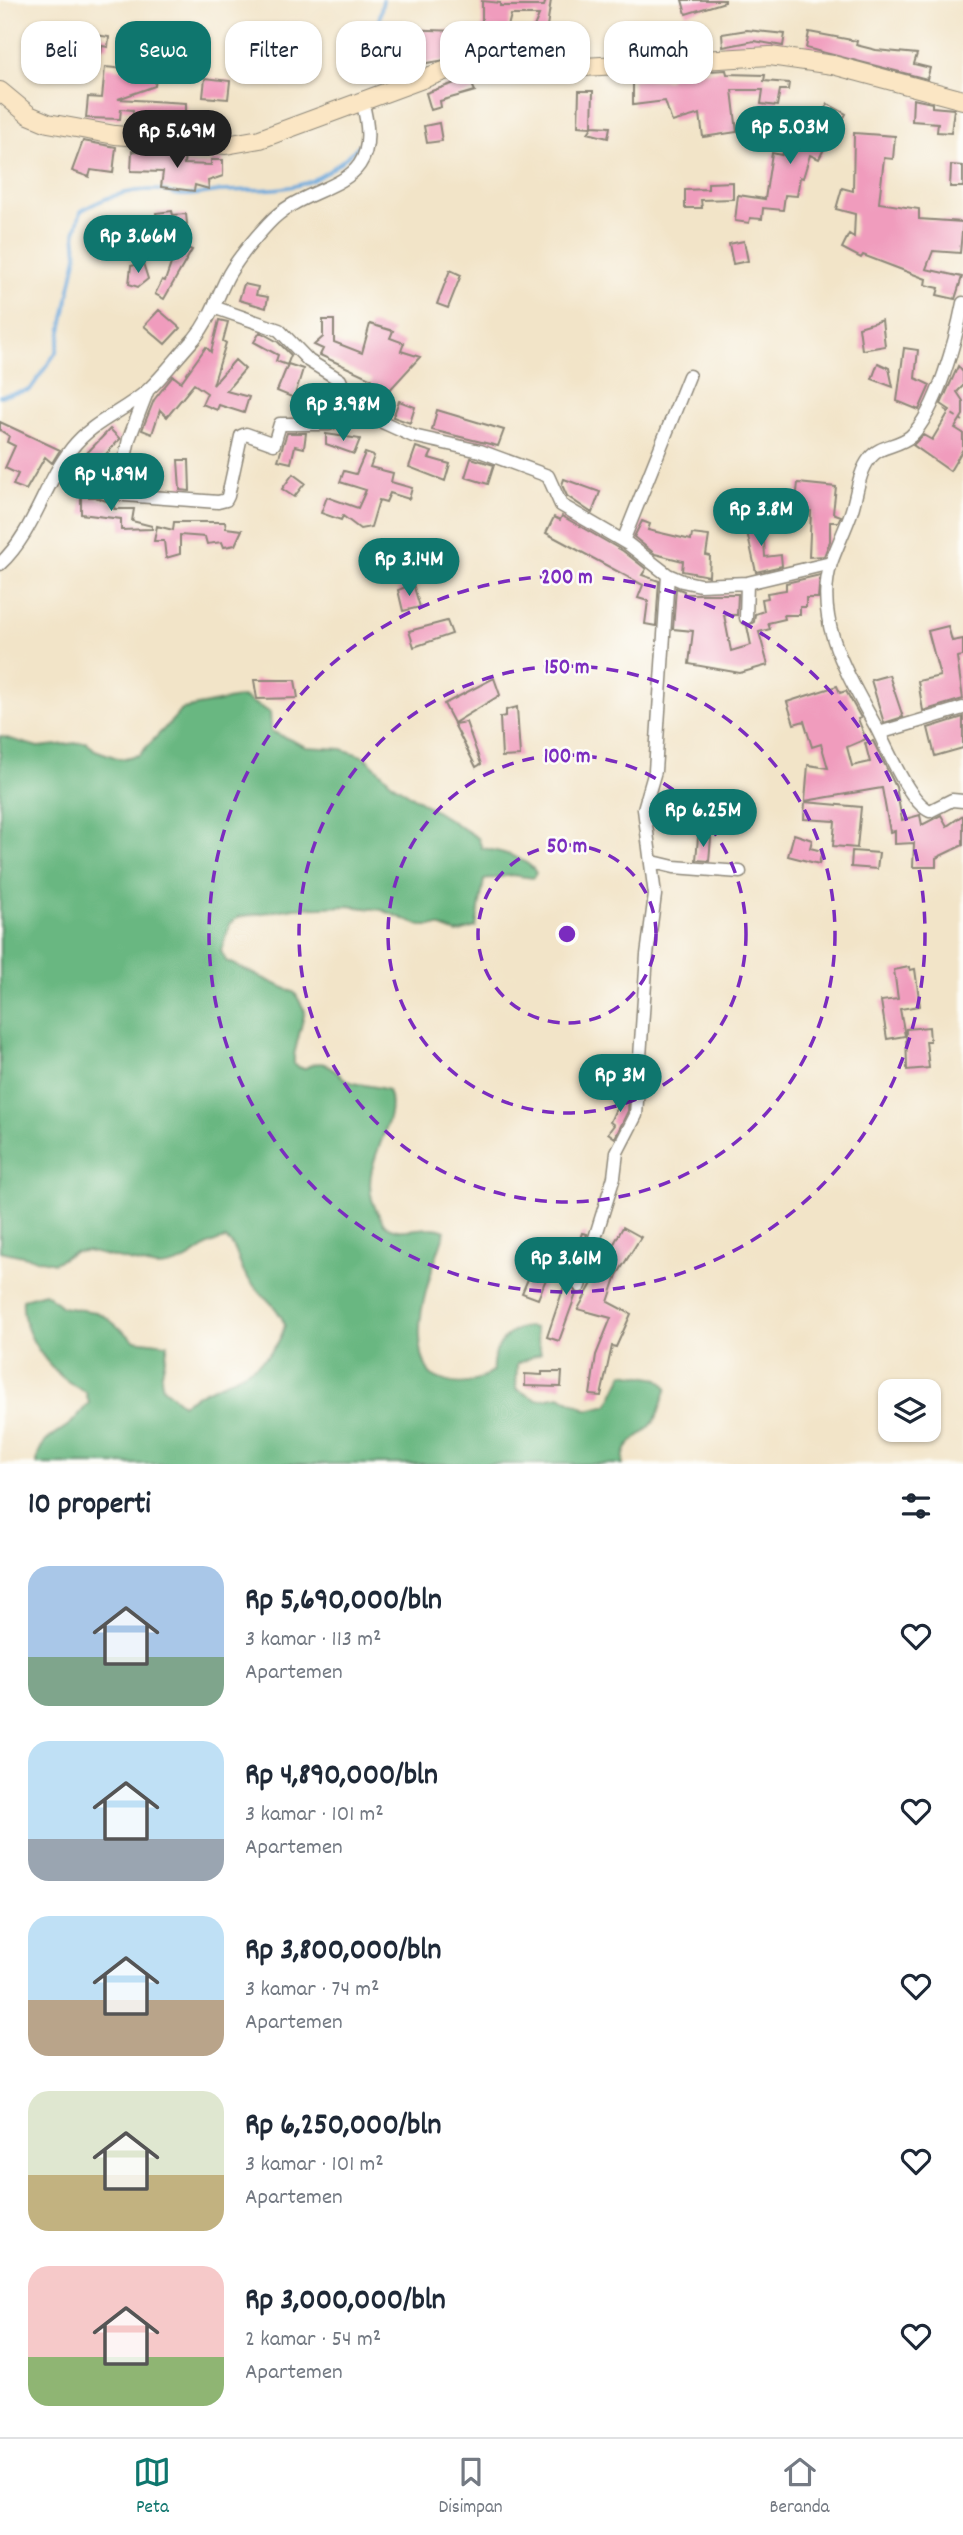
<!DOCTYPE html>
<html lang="id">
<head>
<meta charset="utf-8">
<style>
	:root { --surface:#fff; --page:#f2f2f3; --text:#1f2937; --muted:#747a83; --line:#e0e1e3; --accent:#0f766e }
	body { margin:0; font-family:Dekko,sans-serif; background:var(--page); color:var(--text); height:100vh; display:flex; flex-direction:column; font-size:26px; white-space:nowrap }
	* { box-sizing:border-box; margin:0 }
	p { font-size:23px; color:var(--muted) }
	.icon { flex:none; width:38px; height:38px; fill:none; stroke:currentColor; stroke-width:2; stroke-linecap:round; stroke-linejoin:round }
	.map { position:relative; height:1464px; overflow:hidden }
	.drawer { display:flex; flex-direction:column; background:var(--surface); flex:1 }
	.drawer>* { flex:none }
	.top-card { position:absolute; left:21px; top:21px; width:922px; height:63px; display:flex; gap:14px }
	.controls { position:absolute; left:878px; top:1379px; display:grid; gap:14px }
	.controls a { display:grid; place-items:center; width:63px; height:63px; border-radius:14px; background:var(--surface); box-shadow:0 2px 5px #0004; font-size:35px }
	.price { position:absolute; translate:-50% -60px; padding:0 16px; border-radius:24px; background:var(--accent); color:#fff; font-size:23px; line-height:46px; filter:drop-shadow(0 2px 4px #0008) }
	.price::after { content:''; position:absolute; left:50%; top:42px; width:21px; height:16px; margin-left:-10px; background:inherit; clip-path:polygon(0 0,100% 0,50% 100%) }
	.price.active { background:#222; color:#fff }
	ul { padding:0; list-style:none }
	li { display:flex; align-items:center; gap:21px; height:175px; padding:0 28px }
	li span { display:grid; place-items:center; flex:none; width:196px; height:140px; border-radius:21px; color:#555 }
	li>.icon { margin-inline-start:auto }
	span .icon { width:84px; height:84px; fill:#fffc; stroke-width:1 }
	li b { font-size:30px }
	h2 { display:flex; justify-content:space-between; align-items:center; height:84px; padding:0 28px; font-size:30px }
	.chip { padding:0 24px; border-radius:21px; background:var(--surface); box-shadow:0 2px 5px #0004; font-size:24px; line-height:63px }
	.chip.active { background:var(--accent); color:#fff }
	.tab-bar { display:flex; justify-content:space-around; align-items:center; height:98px; border-top:2px solid var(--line); background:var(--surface); font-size:19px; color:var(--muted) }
	.tab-bar a { display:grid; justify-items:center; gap:4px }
	.tab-bar .active { color:var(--accent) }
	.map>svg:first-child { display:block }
	.forest { fill:#69b781; stroke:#4a7156; stroke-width:2 }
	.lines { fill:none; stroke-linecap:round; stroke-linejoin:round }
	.stream { stroke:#69a7db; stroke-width:3.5 }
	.building { fill:#f09cbd }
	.street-casing { stroke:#8e887a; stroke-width:15 }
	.secondary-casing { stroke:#8e887a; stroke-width:20 }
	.path { stroke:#8e887a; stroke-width:2; stroke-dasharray:5 5; stroke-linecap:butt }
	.street { stroke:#fff; stroke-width:12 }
	.secondary { stroke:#fbe6c4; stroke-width:18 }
	.ring { fill:none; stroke:#7b2cbf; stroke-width:3.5; stroke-dasharray:12 9 }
	.centre { fill:#7b2cbf; stroke:#fdfcf7; stroke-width:3.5 }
	.ring-label { font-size:21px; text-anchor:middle; font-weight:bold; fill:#7b2cbf; stroke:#fdfcf7; stroke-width:5; stroke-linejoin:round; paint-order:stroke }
</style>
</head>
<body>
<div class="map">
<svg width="963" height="1464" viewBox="0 0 963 1464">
	<rect width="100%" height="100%" fill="#fdfcf7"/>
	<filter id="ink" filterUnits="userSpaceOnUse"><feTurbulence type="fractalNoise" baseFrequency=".0143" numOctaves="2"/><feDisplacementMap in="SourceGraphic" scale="14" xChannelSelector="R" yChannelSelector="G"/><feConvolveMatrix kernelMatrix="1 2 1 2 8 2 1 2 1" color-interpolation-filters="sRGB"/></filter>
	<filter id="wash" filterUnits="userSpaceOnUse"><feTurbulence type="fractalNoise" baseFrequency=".00686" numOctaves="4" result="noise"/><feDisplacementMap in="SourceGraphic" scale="28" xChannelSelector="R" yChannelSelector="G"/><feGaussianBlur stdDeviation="1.57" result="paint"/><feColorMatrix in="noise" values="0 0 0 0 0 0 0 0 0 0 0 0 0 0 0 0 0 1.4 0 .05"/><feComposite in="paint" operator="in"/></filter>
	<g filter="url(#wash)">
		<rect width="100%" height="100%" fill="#f2e4c8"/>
		<path class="forest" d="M242,697L270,712L271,731L306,747L342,749L365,757L393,784L478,838L482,848C499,851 527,857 536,873L533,878L511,875L484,880L476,927L457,933L439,926H421L382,910L348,906L294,908L238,917L230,924L221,951L226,961L295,993L305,1011L294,1055V1065L304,1069C329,1052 333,1077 354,1083C366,1086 377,1086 388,1090C403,1126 351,1168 378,1213C381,1218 383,1224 387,1226C405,1237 426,1222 445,1231C432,1272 405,1333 430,1374C452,1388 472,1387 493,1371C490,1350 511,1322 535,1328L541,1353L517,1364L516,1389L537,1400L560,1396L588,1410L608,1405L624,1373L659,1379L667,1388C663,1398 660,1411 655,1420C644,1438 622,1440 623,1464H37C37,1441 54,1436 70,1424C77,1418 83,1409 89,1403L86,1392C54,1378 20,1336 23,1299L45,1293L62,1307L96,1312L106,1317L134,1340L168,1344L161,1378L163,1388L182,1404C217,1380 273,1373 285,1325C277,1302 254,1292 244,1272C237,1260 238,1248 226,1239C199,1243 193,1266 156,1267L86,1251L74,1252L54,1263L0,1251V736L38,747L86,742L95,750L120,759L139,755L183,709Z"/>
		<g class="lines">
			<path class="stream" d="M361,82L375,40L383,0
				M0,396L30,390L57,351L77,255L75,233L81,211C104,197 130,189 158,190C165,190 171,194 178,195C192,197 208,192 221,191C289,188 311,195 362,142"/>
		</g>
		<g id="blocks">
			<path class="building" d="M546,0H551L544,46L527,43L539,15H511L507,30L495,27L493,44L471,41L469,56L421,64V67L413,70L412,65L394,61L405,29L482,32V1L500,3V6H544Z
				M682,0H725V2L686,14Z
				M140,27L170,33L168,45L125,40L124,28Z
				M248,28L266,31L263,52L245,49Z
				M747,30L785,34L783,46L754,41L723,47L722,34Z
				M809,32L857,41L856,45L876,50L917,54L914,64L930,68L927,79L806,48Z
				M89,34L109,37L108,47L102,46L101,53L87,51Z
				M105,67L157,72L155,86L118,99L186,103V113H178L177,127L133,120V110L121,109L120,119L86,118L88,97L102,98Z
				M726,70L727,74L765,75L764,81L789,83L788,90H780L777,106L761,104L763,90H732L737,132L703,137L700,114L672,122L665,101L633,105V79L669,80L674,73Z
				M205,78L230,81L228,99L203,97Z
				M469,78L475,91L440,101L441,107L431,110L426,93Z
				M579,91H593L592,126L610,127L608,138L588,133L592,127L578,126Z
				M913,99L932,103V107L954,109L951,133L937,132L938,123L912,121Z
				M828,104L846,114L835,133L826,128L817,146L824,149L819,159L810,155L803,178L800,177L797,196L785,195L783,210L763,208L762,219L750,218L749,223L735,221L738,195L765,199L772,153L782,155L799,118L816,126Z
				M439,123L442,141L427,143L424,126Z
				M854,133L895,136L893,159L884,158L879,203L919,209V219L963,222L960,253L933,251L926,269L962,277L955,299L937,295L939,288L925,285L926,279L863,255L861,258L842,248L849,234L854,237L855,214L836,209L842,188L853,191Z
				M83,141L116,147L113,173L91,170L89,177L72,171Z
				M132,151L185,153L184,164L211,165V160H223V176L208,181L209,189L195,185L194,191L161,187L163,172L131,171Z
				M951,165L963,166V187H950Z
				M733,182V199L701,200L702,208H685V190L708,189V183Z
				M172,211L173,215L186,214L187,224L158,227L156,213Z
				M744,241L748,261L733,264L729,244Z
				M182,246L192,250L164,299L155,294L162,280L165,281L172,261L177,262Z
				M143,263L148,279L138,287L129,284L131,266Z
				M450,270L461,275L448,308L437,304Z
				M244,284L258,287L256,295L268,297L266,308L239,300Z
				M159,310L180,328L165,344L144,326Z
				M219,320L228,322L223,341L226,343L213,385L235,360L245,369L226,391L249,397L244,413L219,405L217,410L202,404L207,393L194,384L167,417L160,410L152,434L142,430L154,400L164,387L173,376L181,382L206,347L211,352Z
				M323,320H334V342L362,353L370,324L393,331L390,338L404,343L401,351L420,357L376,405L359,396L369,388L372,379L320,355L323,349L314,345L323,337Z
				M882,320L885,346L862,350L859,327Z
				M260,332L278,342L291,355L287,365L276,361L278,355L254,342Z
				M904,348L918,350L915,378L930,385L919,410L897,401Z
				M878,363L889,368L893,387L872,379Z
				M288,364L303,369L294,398L277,391Z
				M958,366L963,372V386L957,392L963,401V415L955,428L963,433V449L950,471L913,445L923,435L932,440L950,410L941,404Z
				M399,401L415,407L410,423L393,417Z
				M437,410L504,430L498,446L432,430Z
				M0,422L60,450L52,463L45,457L26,490L13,485L18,474L5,468L15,446L7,442L9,436L0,430Z
				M110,429L120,439L96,465L85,455Z
				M287,433H306L304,448L295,446L291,463L278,460Z
				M326,434L360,439L354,454L326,444Z
				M416,447L432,452L429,458L450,464L445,481L409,467Z
				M365,453L374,456L370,467L393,473L391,482L412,488L409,499L390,493L386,502L379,500L371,527L360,529L343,516L341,520L321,513L327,497L358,508L366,490L340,482L344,471L356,474Z
				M471,458L494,465L488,484L465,477Z
				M178,460H189L190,491L180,490Z
				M293,474L305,483L294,497L282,489Z
				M564,479L600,492L592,513L567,496L562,485Z
				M798,483L836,487L833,513L841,516L838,522H830V541L824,556L809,557L811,511L795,509Z
				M81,497H95L115,504L114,509H134L132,521L152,526V529L121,530V519L81,514Z
				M562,516L623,551L646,569L642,575L659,581L656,626L645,624L648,601L638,598L643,585L546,533L554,517L560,520Z
				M642,521L650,524L648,530L691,540L692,534L709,536L706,555L710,556L709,576L682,571L683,561L655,554L634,537Z
				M174,522H225L226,528L242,530L235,545L224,547L222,542L207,544L205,537L180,535V554L166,558L164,541H154L157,526L173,530Z
				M763,522L765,557L781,555L782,566L756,572L745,523Z
				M820,575L818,598H806V607H800V615H784L785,619L768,623L770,629L759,632L768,665L740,673L689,664L693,631L673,629L676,588L684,591V594H738L737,615H724L731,651L751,645L747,626L754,622L755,614L764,611L762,599L768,598L767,593L786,590V583Z
				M413,584L420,607L403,611L398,590Z
				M447,621L452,634L414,647L409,631Z
				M948,626L952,641L963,639V656L957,657L963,699L923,711L918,681L940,676L928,631Z
				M889,675L903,717L884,723L871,680Z
				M494,678L500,695L454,723L444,704Z
				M254,680H295L298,698L257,699Z
				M837,686L840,693L846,691L861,718L858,719L866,739L847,747L852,766L870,762L865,743L873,741L896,787L902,820L920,815L922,825L941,815L947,826L963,815V845L936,858V867H913L914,843L895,844V831L890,832L882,788L805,801L808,765L828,768L821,744L812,747L804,721L794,724L787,702Z
				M517,707L520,756L502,757L500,717L506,716V710Z
				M963,717V748L935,756L928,728Z
				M466,722L481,764L476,767L454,724Z
				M805,802L861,807L857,848L833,846L835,821L804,819Z
				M794,834L812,840L810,848L822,851L819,864L788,856Z
				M698,837L711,838L709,861L696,860Z
				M852,851L879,853L877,869L851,867Z
				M909,967L910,970L915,969L920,1006L900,1009L905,1036L887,1039L881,1001L898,999L894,970Z
				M929,1027L930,1041H926L929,1068L907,1070L906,1029Z
				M624,1091L629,1093L628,1111L615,1138L608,1133L614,1125L610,1122Z
				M623,1227L641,1237L617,1275L608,1302L631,1314L616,1347L612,1346L601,1396L590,1395L596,1355L611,1318L578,1309L596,1276L604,1279L617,1254L610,1251Z
				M582,1233L587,1234L572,1284L576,1294L559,1341L547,1337Z
				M541,1249L556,1254L538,1299L522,1293Z
				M542,1372H562L561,1387L525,1386V1374L542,1375Z"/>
		</g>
	</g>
	<g filter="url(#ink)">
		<use href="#blocks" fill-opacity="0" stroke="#8e887a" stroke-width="2"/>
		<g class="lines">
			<g class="street-casing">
				<path id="street" d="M963,303C956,339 937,411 911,436C898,447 880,445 870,458C858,473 857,496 851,513C845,530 837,546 831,563C813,621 849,677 876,727C887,748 909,802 930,811L952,800L963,801
					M216,308L279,330L309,361L340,380L348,401L356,410L413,436L480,451L548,476L561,505L628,544L668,575L682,581L700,585L747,583L831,563
					M147,392L129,439L118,491L124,495L218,502L226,500L228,496L241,436L246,434L274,444L280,424H329L337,420L348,401
					M623,541L689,376
					M0,564C35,531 43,485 72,448C94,420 124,412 148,390C164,375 179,355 194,339C211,319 217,296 229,274C239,257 255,238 268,224C311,176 389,197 362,101
					M746,618L747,583
					M879,733L963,708
					M653,862L674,867L740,872
					M580,1286L614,1177L617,1152L636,1115L647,955L655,895L644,809L655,771L668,575"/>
			</g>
			<g class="secondary-casing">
				<path id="secondary" d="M0,91L29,115L48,123L115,135L226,145L260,139L444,71L468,67H584L770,56L833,65L963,100"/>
			</g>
			<path class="path" d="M944,409L963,421"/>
			<use href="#street" class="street"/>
			<use href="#secondary" class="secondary"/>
		</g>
	</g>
	<g class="ring">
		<circle cx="567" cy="934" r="89"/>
		<circle cx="567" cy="934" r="179"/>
		<circle cx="567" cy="934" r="268"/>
		<circle cx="567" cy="934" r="358"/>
	</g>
	<circle cx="567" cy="934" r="10" class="centre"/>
	<g class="ring-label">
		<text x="567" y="583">200 m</text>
		<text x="567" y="673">150 m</text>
		<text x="567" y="762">100 m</text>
		<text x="567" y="852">50 m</text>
	</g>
</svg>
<div class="controls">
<a><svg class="icon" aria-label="layers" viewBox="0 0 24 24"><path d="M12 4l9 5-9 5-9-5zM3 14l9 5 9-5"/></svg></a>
</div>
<b class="price" style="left:790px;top:166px">Rp 5.03M</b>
<b class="price active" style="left:177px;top:170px">Rp 5.69M</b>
<b class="price" style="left:138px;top:275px">Rp 3.66M</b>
<b class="price" style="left:343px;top:443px">Rp 3.98M</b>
<b class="price" style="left:111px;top:513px">Rp 4.89M</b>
<b class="price" style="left:761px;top:548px">Rp 3.8M</b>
<b class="price" style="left:409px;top:598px">Rp 3.14M</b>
<b class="price" style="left:703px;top:849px">Rp 6.25M</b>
<b class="price" style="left:620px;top:1114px">Rp 3M</b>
<b class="price" style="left:566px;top:1297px">Rp 3.61M</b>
<div class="top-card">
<a class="chip">Beli</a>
<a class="chip active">Sewa</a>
<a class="chip">Filter</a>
<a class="chip">Baru</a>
<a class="chip">Apartemen</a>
<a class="chip">Rumah</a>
</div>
</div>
<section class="drawer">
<h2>10 properti<svg class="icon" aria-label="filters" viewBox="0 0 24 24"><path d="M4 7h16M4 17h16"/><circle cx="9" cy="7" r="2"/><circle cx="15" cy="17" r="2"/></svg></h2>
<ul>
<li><span style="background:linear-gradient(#a9c7e8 65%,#7fa58c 0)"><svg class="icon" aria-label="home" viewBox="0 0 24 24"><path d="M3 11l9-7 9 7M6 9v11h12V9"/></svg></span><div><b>Rp 5,690,000/bln</b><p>3 kamar · 113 m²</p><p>Apartemen</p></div><svg class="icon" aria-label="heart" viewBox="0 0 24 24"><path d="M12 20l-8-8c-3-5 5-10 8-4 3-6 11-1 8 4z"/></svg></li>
<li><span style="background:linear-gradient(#bfe0f5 70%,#9aa5b1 0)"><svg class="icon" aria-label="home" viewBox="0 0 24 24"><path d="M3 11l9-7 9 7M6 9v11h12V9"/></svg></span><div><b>Rp 4,890,000/bln</b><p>3 kamar · 101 m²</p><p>Apartemen</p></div><svg class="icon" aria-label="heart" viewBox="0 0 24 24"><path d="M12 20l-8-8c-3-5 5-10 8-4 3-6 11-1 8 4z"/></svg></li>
<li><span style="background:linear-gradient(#bfe0f5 60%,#b9a48a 0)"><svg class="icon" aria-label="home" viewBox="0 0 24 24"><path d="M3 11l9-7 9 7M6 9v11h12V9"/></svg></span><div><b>Rp 3,800,000/bln</b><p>3 kamar · 74 m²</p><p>Apartemen</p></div><svg class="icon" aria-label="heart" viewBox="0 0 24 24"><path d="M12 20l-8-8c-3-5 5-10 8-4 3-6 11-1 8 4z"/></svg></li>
<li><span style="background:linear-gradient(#dfe7d0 60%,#c2b280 0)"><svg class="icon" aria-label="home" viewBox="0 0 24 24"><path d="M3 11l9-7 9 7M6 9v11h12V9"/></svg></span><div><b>Rp 6,250,000/bln</b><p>3 kamar · 101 m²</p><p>Apartemen</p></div><svg class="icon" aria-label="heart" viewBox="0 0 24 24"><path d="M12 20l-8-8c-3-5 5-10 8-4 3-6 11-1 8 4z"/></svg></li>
<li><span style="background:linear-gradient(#f6c9c9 65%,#8fb573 0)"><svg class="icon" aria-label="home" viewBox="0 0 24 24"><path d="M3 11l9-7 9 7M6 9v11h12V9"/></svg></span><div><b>Rp 3,000,000/bln</b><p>2 kamar · 54 m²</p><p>Apartemen</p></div><svg class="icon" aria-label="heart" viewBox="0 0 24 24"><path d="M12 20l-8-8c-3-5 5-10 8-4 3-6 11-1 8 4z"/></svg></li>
</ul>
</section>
<nav class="tab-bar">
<a class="active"><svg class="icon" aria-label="map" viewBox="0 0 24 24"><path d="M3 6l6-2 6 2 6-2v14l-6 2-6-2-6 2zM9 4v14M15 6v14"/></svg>Peta</a>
<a><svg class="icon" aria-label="saved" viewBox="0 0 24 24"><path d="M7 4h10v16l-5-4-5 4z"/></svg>Disimpan</a>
<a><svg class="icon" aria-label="home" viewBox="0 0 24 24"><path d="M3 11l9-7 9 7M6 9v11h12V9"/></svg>Beranda</a>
</nav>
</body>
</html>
